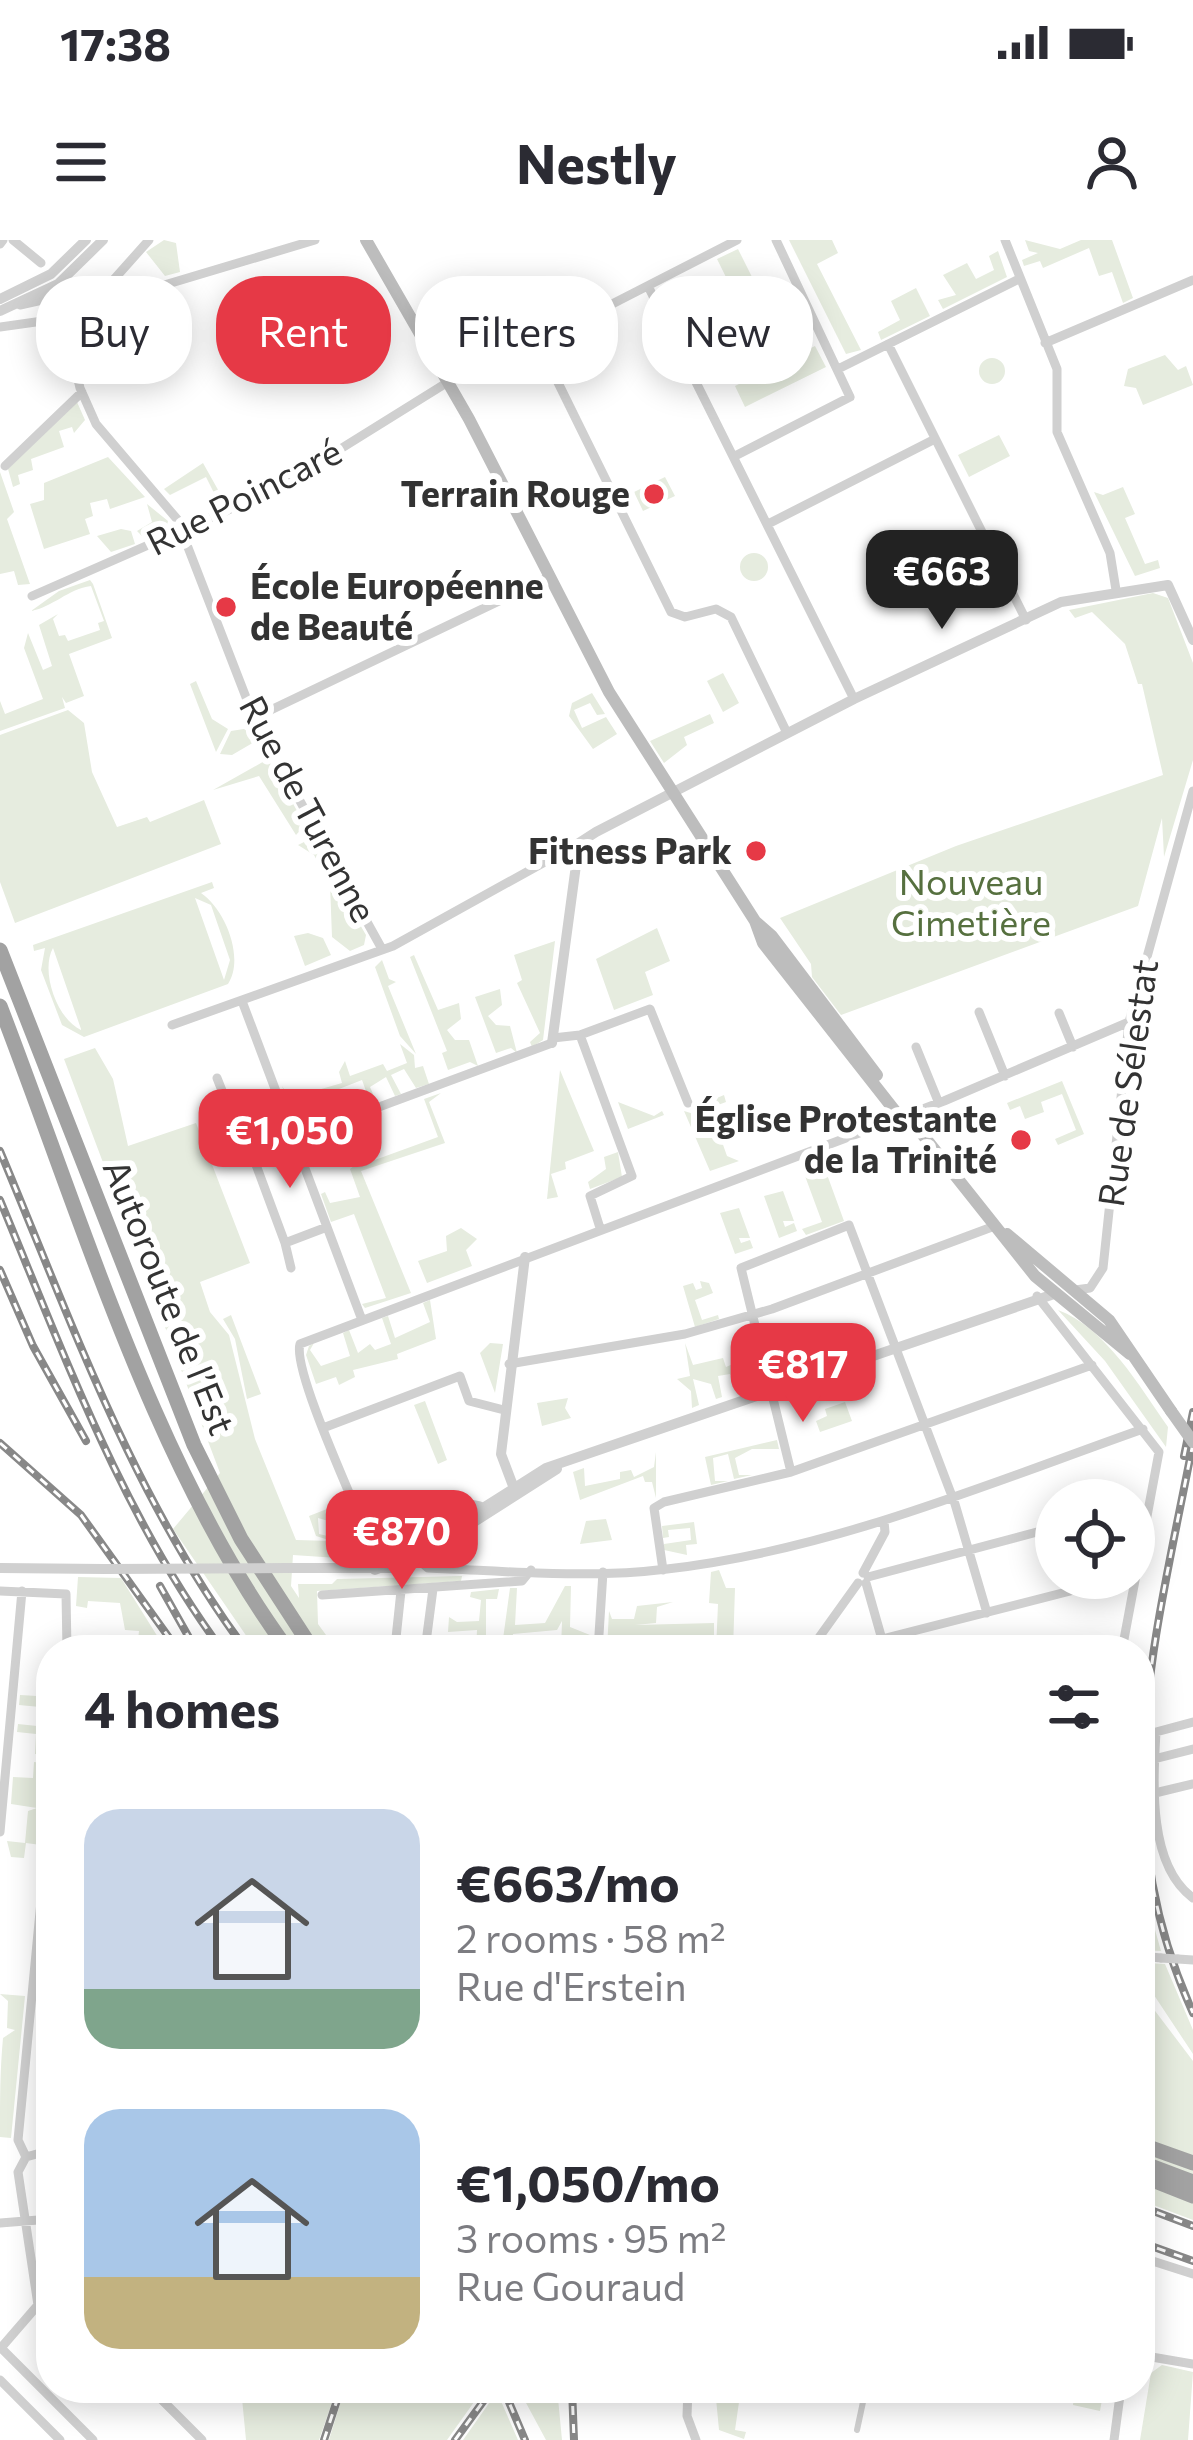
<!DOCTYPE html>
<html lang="en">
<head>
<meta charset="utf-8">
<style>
	:root { --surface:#fff; --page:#f7f7f7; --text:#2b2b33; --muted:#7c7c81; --accent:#e63946 }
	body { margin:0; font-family:Commissioner,sans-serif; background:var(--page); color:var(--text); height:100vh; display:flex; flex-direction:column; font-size:45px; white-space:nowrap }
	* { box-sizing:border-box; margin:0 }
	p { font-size:39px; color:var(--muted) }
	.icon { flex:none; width:66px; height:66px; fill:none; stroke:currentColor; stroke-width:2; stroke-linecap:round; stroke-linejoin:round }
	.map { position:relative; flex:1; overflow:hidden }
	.details { position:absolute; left:36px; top:1395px; width:1119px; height:768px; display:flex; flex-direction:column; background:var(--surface); border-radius:48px; box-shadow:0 6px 30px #0003 }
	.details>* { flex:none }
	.banner { position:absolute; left:36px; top:36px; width:1122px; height:108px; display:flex; gap:24px }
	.tools { position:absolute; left:1035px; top:1239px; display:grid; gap:24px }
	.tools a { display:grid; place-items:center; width:120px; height:120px; border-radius:50%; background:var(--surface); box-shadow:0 6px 30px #0003; font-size:60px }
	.price { position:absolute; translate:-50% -102px; padding:0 27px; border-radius:24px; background:var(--accent); color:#fff; font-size:39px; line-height:78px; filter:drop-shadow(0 3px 6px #0008) }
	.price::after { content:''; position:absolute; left:50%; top:72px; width:36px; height:27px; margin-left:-18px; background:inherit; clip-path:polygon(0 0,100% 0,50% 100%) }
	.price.active { background:#222; color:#fff }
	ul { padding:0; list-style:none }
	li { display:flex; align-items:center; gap:36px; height:300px; padding:0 48px }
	li span { display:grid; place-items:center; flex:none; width:336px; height:240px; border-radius:36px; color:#555 }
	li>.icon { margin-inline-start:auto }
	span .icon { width:144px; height:144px; fill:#fffc; stroke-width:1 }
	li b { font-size:51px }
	h2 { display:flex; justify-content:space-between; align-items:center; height:144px; padding:0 48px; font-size:51px }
	.chip { padding:0 42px; border-radius:48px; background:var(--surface); box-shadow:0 6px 30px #0003; font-size:42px; line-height:108px }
	.chip.active { background:var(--accent); color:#fff }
	.status { display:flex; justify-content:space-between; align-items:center; height:84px; padding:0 60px; background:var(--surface); direction:ltr }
	.status svg { height:33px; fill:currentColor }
	header { display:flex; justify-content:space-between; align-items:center; height:156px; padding:0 48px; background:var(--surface); font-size:54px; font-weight:700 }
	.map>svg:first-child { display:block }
	.green { fill:#e6ecdf; fill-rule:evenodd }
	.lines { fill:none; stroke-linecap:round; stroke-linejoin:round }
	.pedestrian { stroke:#d0d0d0; stroke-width:6 }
	.minor { stroke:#d0d0d0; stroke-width:9 }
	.tertiary { stroke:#d0d0d0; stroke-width:10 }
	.secondary { stroke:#bdbdbd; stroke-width:12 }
	.trunk { stroke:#a2a2a2; stroke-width:15 }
	.rail-casing { stroke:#888; stroke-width:8 }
	.rail { stroke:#fff; stroke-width:3; stroke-dasharray:9; stroke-linecap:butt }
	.minor-bridge { stroke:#d0d0d0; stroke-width:9 }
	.tertiary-bridge { stroke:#d0d0d0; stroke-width:10 }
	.secondary-bridge { stroke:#bdbdbd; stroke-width:12 }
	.poi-dot { fill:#e63946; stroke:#fff; stroke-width:4.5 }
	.labels { text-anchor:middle; stroke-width:12; stroke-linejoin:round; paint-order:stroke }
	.poi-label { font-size:36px; font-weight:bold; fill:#333; stroke:#fff; text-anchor:end }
	.street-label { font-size:36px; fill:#333; stroke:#fff }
	.park-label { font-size:36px; fill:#56703f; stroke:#fff }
</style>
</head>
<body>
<div class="status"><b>17:38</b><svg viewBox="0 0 49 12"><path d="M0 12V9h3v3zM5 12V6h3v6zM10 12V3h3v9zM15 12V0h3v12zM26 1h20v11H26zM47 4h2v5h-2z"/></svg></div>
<header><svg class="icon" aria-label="menu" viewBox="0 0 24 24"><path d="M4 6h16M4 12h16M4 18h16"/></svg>Nestly<svg class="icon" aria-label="person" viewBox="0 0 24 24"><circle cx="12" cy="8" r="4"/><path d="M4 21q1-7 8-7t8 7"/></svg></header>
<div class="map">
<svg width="1193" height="2200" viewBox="0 0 1193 2200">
	<rect width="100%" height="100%" fill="#fff"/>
	<path class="green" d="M164,0L176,3L180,32L165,36L146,12Z
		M789,0H832L838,13L817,24L861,110L846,114Z
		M1025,0L1060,9L1081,0H1112L1133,58L1123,63L1112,32L1099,36L1089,8L1043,28L1040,21L1024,26L1022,20L1038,13L1029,11Z
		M738,9L792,117L815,106L826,127L745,167L735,146L771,128L717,19Z
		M998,11L1007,37L943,69L938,60L956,55L943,35L967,23L976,39L994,30L989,16Z
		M916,48L930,76L881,100L878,92L900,80L891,61Z
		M269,66L302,92L290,99L275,75L289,101L272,110L264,97L277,89Z
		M1165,115L1178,130L1186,126L1193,145L1143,165L1136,148L1124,146L1128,129Z
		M979 131a13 13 0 1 1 26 0a13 13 0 1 1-26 0Z
		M77,162L85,180L74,193L72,187L59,191L64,207L31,219L33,230L18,235L20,244L13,247L8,229Z
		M999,195L1010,216L969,237L958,215Z
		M108,217L145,257L110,269L107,259L90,263L93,276L85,279L90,294L44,309L30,264L44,260V243Z
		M203,223L226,264L211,272L208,264L218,261L206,237L170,255L164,249Z
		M0,232L14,272L7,279L30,344L18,345L14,331L0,334Z
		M665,237L675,256L643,271L634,252Z
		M1123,247L1135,274L1125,278L1145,324L1158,320L1160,328L1135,336L1094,252L1103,255Z
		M147,264L168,281L165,293L146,300L137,291L152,282Z
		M121,289L131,291L135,304L111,312L97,296Z
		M740 327a14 14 0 1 1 28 0a14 14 0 1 1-28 0Z
		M90,340L93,344L112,398L69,414L84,456L66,463L62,457L65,468L0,491V461L5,474L43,459L24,408L28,393L43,430L52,426L39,385L58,374L53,379L59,396L65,395L68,401L100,390L98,383L104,381L91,346C68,349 53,367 31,371L59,351Z
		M1153,353L1168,358L1193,423V520L1164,617L1162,578L1138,666L841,775L812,737L811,724L780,678L956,606L1163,535L1142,444H1138L1125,404L1092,372L1075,378L1069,370Z
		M723,433L739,463L723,472L707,441Z
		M196,441L212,479L228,489L216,512L190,444Z
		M592,453L605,474L597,475L590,463L574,470L582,488L606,477L617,494L593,509L569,476L572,463Z
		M68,470L84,483L92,532L117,587L147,577L150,582L204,560L221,604L15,683L0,642V495Z
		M710,474L714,483L684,497L687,505L664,523L650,501Z
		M250,488L256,501L232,515L220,514L231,491Z
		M268,519L305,585L296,595L259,536L213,550Z
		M310,599L366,695L364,705L350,711L332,697L330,644L314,615L298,605Z
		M212,642L214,648L201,653C225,669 245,718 228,744L84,797L62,785L41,730L45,708L34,711L33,705ZM195,658L211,665L230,720L224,740ZM53,708L81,789V790C57,779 40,731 53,708Z
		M657,688L670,721L645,732L653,755L614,770L596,719Z
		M308,693L323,698L331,715L305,726L294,696Z
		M555,701L543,800L532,807L530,802L540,793L517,743L522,740L514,715Z
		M414,715L438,770L459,763L461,779L447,790L455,800H469L478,826L470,822L448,830L442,813L447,811L410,717Z
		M382,720L389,739L396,742L388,746L416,814L400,796L375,727Z
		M500,749L502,765L488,776L496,785L510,786L517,813L511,808L496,813L475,757Z
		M400,804L414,815L415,828L423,826L429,844L416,848L404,829L391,835L401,854L395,856L386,837L370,847L377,863L371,865L362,840L339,849L348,873L334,878L340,872L333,855L316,861L323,882L303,889L296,886L299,881L302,886L316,880L317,874L304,861L289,866L282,846L290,858L342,843L339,832L345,821L350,836L383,824L387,831L407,823Z
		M95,808L113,839L128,906L196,883L250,1023L200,1042L210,1072L229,1095L255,1199L296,1300L332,1301L316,1296L309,1276L327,1269L332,1282L318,1278L319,1294L332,1297L333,1285L341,1305L364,1309L368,1320L293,1315L291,1346L299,1358L298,1344H332L337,1339L462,1336L461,1341L317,1351L318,1384L337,1410H256L173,1289L220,1233L64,819Z
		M560,830L594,911L565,922L566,929L551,934L558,957L547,959Z
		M1062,841L1084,894L1058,905L1055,899L1076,890L1062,854L1041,862L1044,872L1025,879L1020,866L1010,870L1007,863Z
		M441,853L429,862L445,903L361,931L411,1053L365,1068L362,1064L386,1058L354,974L331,982L321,954L325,952L330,963L360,957L350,929L369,914L372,921L438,897L424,859Z
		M724,855L726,862L710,868L727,916L739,921L710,931L684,871L694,874L693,868Z
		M618,862L654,876L662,871L664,875L628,889Z
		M618,912L622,937L590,949L588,942L606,929L604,917Z
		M825,929L844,981L806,995L802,989L822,982L805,936Z
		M783,951L794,981H783L785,987L794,983L797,991L779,998L764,956Z
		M739,968L750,998H739L741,1003L750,1000L753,1008L735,1014L720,973Z
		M461,988L477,999L466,1010L472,1026L427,1043L418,1021L447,1011L446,996Z
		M700,1041L709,1043L713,1053L695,1060L702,1080L718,1075L719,1079L695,1087L683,1046L693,1043L696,1050L702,1048Z
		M430,1060L436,1099L397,1114L398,1119L353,1130L355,1137L339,1145L336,1137L316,1144L306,1115L309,1106L314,1103L310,1110L321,1126L350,1116L343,1093L349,1090L358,1113L370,1104L375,1110L391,1104L382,1078L388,1076L395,1098L430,1082L423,1063Z
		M1058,1070C1106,1088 1140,1147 1168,1187L1166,1207L1105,1121Z
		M231,1075L261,1154L247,1159L235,1099L223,1079Z
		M490,1103L503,1104L495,1153L480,1113Z
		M685,1103L693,1125L723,1118L726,1127L733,1124L738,1145L730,1134L718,1136L722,1157L716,1159L711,1144L693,1139L699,1165L692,1168L691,1151L677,1139L690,1136Z
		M568,1158L565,1168L571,1178L542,1186L537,1163Z
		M425,1161L447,1220L438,1224L414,1165Z
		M845,1162L852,1181L820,1192L816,1181L827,1176L825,1169Z
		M777,1200L779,1209H752L735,1218L739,1235H752L734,1239L728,1214L713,1218L715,1241H728L711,1245L705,1217Z
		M656,1212V1258L652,1242H645L643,1236L580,1260L573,1232L584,1228L585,1246L620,1239V1232L631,1230L634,1237L654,1227Z
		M606,1279L612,1300L580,1304L586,1281Z
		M694,1282L697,1304L686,1305L687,1315L664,1310V1304L691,1300L690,1288L668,1290L669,1297L663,1298L662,1286Z
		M719,1330L726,1348H735L733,1410H716L718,1364L709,1363L711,1332Z
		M78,1337L121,1338L166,1410H137L139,1391L125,1390L120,1363L88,1361L87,1368L76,1366Z
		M565,1346H571L570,1387L590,1395L588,1410H561L562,1381L557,1390L513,1394L511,1410H476L477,1390L448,1392L449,1377L457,1382L479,1381L481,1360L470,1357L471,1352L499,1349L497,1359H486V1397L503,1399L510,1348H517L515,1385L545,1383Z
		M673,1362L657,1367L656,1383L635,1385L714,1383V1410H607L609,1371L612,1379H634L637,1366Z
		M38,1438L51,1443V1468L19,1465L20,1455L37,1456Z
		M39,1471L51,1472L50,1515L35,1514L36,1494L17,1492L18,1484L37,1486Z
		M34,1522L49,1524L41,1605L26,1603L24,1618L11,1617L7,1601L25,1603L28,1571L37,1568L11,1564L13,1537L33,1538Z
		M1140,1637L1161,1711L1140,1710Z
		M1146,1723L1165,1724L1193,1790V1814L1148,1746Z
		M1140,1751L1193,1821V1980L1140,1960Z
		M0,1754L25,1756L11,1898L0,1897C0,1858 0,1831 3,1798L15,1790L7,1788L8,1761Z
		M1162,2125L1193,2132L1188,2200H1140L1151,2133Z
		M241,2148H337L319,2200H246Z
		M345,2148H484L447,2200H329Z
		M518,2148H557L562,2200H546Z
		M715,2148H741L735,2190L746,2192L744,2199L719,2190Z
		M1075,2148H1104L1100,2171L1073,2165Z
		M497,2152L518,2200H463Z"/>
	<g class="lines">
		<path class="pedestrian" d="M857,2190L866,2148"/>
		<path class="minor" d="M13,0L41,23
			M737,0L538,102L671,372L685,377L716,369L731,377L787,493
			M1005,0L1057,129V192L1110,313L1116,350
			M0,4L3,0
			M108,46L149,0
			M648,46L854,459
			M115,55L141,52L315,0
			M20,65L87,50L99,52
			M64,78L80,148L96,184L177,279L254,478L382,709
			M0,87L64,78L103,60
			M1045,103L1193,40
			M888,104L1026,380
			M840,128L1017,40
			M735,216L850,157L776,0
			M5,226L82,152
			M768,284L935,199
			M32,356L276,249L448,142
			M254,478L549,337
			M242,761L362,1080
			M979,772L1005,836
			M1059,773L1073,807
			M172,785L393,706L579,603
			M580,795L632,936L590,956L600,988
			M553,798L580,795L650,769L688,863
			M916,807L938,861
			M217,838L244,906L252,914
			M327,987L285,1003L252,914L552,803
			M285,1003L291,1028
			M1075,1050L1090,1048L1103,1028L1129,782L1193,551
			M1037,1056L1159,1212L1122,1410
			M509,1124L685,1094L772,1069L992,987
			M323,1188L460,1136L469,1161L504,1170
			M791,1232L741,1028L849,985L955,1264L987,1373
			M480,1266L470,1264L370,1303C357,1268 292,1130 300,1104L944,861L1129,782
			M413,1315L428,1328C506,1331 589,1339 667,1329C832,1310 987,1244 1143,1189
			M663,1330L654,1268L664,1262L791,1232L1092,1125
			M863,1333L885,1292L884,1281
			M868,1337L1056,1287
			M866,1343L885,1410
			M0,1351L66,1354L67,1410
			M322,1355L522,1341L531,1330
			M882,1399L1121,1338
			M389,1410L396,1398L401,1351
			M425,1410L433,1349
			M598,1410L603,1332
			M810,1410L858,1343
			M1193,1482L1156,1492C1153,1544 1148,1625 1193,1658
			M1154,1519L1193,1509
			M1155,1553L1193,1544
			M0,1592L22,1351
			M1140,1716L1161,1718
			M1178,1719L1193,1720
			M26,1917L51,1910
			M0,1983L51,1979
			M1140,2017L1193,2034
			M0,2107L93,2200
			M0,2109L38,2065L18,1932L26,1917L18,1900L51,1558
			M1140,2115L1193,2124
			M0,2140L60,2200
			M150,2148L202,2200
			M688,2148L687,2176L696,2200
			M1114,2200L1121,2148"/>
		<path class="tertiary" d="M0,59L51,34L86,0
			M0,71L58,44L103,0
			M552,803L579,603L596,592L854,459L1061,362L1168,345L1193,400
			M515,1251L501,1214L525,1017
			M0,1328L105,1329
			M287,1328H402L557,1229
			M375,1330L404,1318L546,1228L1057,1053"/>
		<path class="secondary" d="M366,0L469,179L609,452L755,681L763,703L899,876L914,884
			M756,682L772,696L877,835
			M911,880L1035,1036L1130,1114
			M1007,994L1109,1080L1171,1171"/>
		<path class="trunk" d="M0,710L194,1205L241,1299L313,1410
			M0,766C80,973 156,1232 288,1410
			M1140,1904L1193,1923
			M1140,1922L1193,1942
			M1140,1935L1193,1956"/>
		<g class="rail-casing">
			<path id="rail" d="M0,911C72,1083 134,1260 246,1410
				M0,960C64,1114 122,1275 222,1410
				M0,1030L33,1106L86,1201
				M0,1203L81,1275L178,1410
				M1193,1203C1154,1405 1104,1575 1193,1773
				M1184,1216L1193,1172
				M160,1346L196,1410
				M1140,1966L1193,1986
				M1140,2002L1193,2021
				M503,2148L525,2200
				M572,2148L574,2200
				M324,2200L341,2148
				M455,2200L493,2148"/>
		</g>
		<use href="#rail" class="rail"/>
		<path class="minor-bridge" d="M1161,1718L1178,1719"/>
		<path class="tertiary-bridge" d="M105,1329L287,1328"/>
		<path class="secondary-bridge" d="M1171,1171L1193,1202"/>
	</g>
	<g class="poi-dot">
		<circle cx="654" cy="254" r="12"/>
		<circle cx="226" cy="367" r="12"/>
		<circle cx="756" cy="611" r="12"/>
		<circle cx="1021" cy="900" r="12"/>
	</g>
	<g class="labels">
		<g class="poi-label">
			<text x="630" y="267">Terrain Rouge</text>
			<text x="250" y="359" text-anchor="start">École Européenne<tspan x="250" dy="41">de Beauté</tspan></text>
			<text x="732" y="624">Fitness Park</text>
			<text x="997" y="892">Église Protestante<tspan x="997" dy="41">de la Trinité</tspan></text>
		</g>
		<g class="street-label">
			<text transform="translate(244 257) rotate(-27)" y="13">Rue Poincaré</text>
			<text transform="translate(308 569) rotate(62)" y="13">Rue de Turenne</text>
			<text transform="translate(1128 843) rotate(-82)" y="13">Rue de Sélestat</text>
			<text transform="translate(169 1057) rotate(68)" y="13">Autoroute de l’Est</text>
		</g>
		<g class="park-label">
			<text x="971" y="655">Nouveau<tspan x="971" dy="41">Cimetière</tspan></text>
		</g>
	</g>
</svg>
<div class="tools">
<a><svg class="icon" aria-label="locate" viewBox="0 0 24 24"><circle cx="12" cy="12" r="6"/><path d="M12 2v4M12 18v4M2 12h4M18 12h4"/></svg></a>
</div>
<b class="price active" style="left:942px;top:392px">€663</b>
<b class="price" style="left:290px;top:951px">€1,050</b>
<b class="price" style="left:803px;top:1185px">€817</b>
<b class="price" style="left:402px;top:1352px">€870</b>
<div class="banner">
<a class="chip">Buy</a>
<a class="chip active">Rent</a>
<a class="chip">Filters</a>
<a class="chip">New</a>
</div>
<section class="details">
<h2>4 homes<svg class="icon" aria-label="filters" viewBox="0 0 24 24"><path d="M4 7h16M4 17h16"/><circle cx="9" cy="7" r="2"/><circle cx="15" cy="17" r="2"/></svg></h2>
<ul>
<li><span style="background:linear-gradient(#c9d6e8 75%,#7fa58c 0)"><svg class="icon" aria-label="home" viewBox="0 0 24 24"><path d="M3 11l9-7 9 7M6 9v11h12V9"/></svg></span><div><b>€663/mo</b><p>2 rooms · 58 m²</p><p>Rue d'Erstein</p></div></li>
<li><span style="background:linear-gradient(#a9c7e8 70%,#c2b280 0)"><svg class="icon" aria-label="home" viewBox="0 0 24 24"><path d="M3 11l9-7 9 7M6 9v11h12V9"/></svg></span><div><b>€1,050/mo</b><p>3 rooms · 95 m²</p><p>Rue Gouraud</p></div></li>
</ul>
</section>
</div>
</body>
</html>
